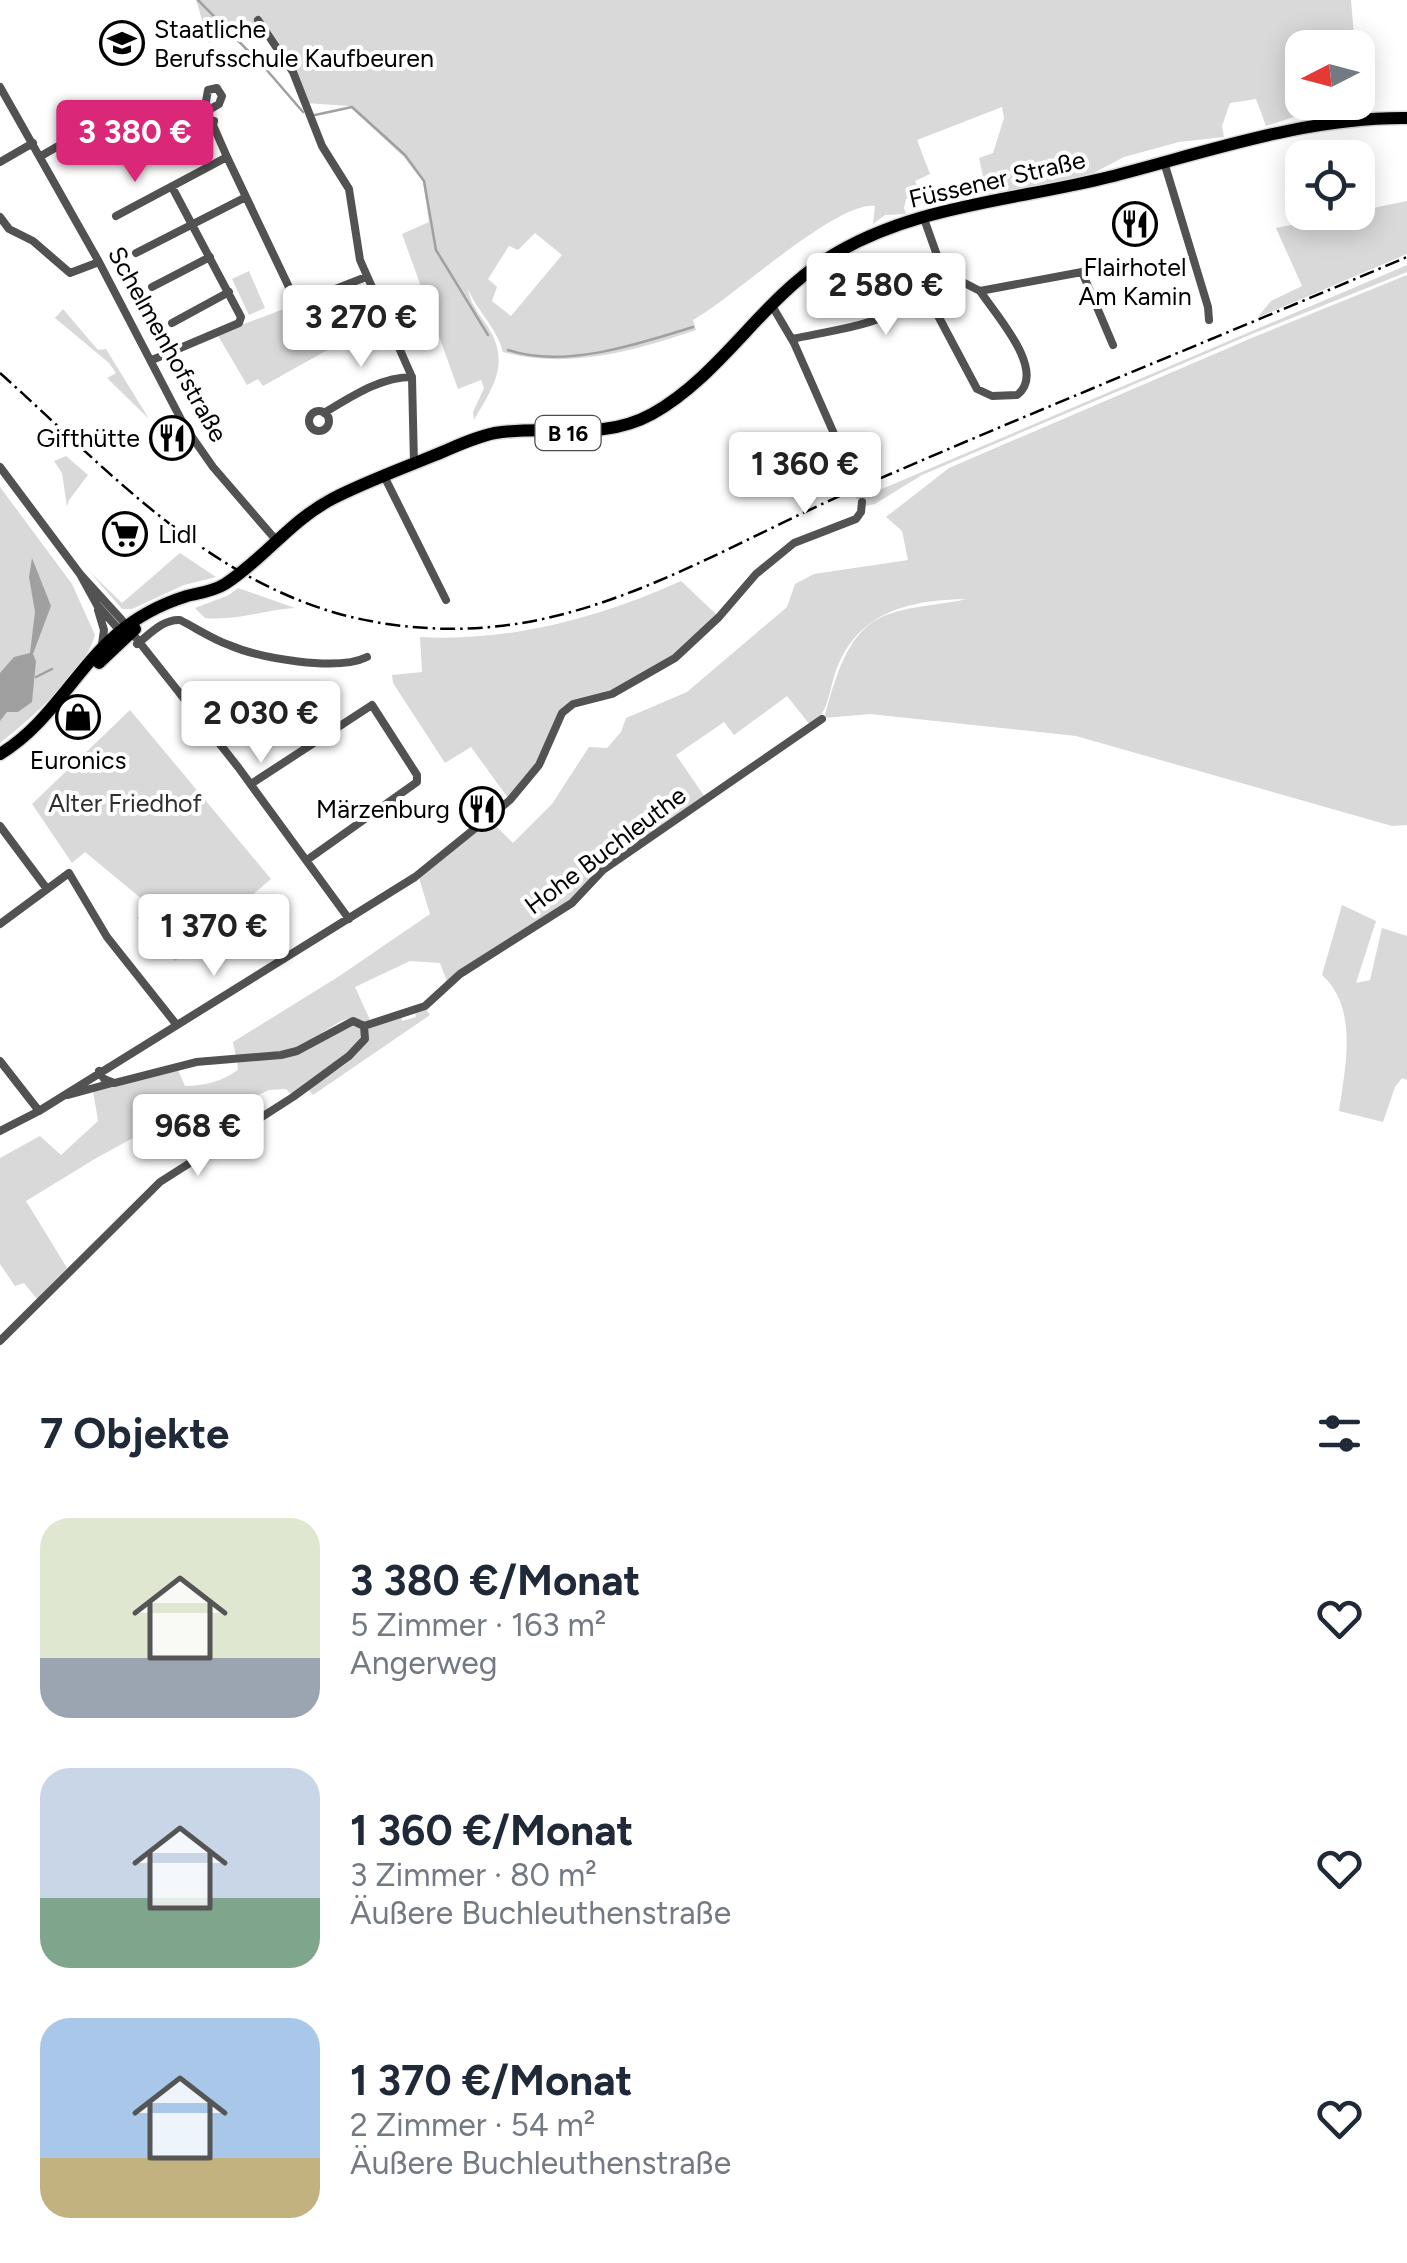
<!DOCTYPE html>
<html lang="de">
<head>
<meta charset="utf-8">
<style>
	:root { --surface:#fff; --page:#f6f6f7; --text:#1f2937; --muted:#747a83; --accent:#db2777 }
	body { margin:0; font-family:Figtree,sans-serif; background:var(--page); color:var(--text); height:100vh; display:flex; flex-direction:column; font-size:38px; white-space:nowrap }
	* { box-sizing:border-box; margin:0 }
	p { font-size:32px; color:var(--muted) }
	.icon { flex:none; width:55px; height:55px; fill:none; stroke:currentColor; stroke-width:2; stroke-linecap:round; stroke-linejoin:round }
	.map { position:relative; height:1373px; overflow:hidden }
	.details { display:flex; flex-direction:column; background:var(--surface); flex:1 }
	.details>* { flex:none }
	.needle { width:65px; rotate:264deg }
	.tools { position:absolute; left:1285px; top:30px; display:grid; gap:20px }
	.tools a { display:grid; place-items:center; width:90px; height:90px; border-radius:20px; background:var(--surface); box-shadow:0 5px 25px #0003; font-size:50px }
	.price { position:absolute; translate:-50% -85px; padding:0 22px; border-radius:10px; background:#fff; color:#222; font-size:32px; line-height:65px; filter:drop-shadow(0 2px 5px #0008) }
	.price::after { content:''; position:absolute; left:50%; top:60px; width:30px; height:22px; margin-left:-15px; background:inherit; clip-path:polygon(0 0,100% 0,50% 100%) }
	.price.active { background:var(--accent); color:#fff }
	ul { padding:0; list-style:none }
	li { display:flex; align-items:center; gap:30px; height:250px; padding:0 40px }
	li span { display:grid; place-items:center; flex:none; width:280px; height:200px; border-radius:30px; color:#555 }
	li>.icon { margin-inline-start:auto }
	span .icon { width:120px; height:120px; fill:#fffc; stroke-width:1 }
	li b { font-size:42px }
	h2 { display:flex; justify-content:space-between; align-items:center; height:120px; padding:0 40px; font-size:42px }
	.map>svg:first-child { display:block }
	.green { fill:#d9d9d9; fill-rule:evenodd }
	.water { fill:#a0a0a0 }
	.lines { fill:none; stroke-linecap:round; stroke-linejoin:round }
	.stream { stroke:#a0a0a0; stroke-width:2.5 }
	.street-tunnel { stroke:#d9d9d9; stroke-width:8; stroke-dasharray:8 4; stroke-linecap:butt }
	.primary-casing { stroke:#dbdbdb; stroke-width:15 }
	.street { stroke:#525252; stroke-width:8 }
	.primary { stroke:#000; stroke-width:12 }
	.rail { stroke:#000; stroke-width:2.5; stroke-dasharray:15 5 2.5 5; stroke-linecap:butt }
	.labels { text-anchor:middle; stroke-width:8; stroke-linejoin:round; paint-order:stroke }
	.shield { fill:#fff; stroke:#4c4c4c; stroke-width:2.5 }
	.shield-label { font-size:22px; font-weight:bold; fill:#000 }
	.poi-label { font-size:25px; fill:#000; stroke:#fff; text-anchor:start }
	.street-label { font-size:25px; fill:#000; stroke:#fff }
	.park-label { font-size:25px; fill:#303030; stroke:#fff }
</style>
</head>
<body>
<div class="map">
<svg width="1407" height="1373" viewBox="0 0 1407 1373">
	<rect width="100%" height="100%" fill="#fff"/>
	<path class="green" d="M196,0H1351L1355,47L1302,48V102H1358V84L1359,107L1306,113L1266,126L1256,99L1230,103L1222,126L1224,137L1179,142L1124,157L1090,175L987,195L979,158L993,153L1004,118L1002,107L917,140L930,174L915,181L920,193L906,199L904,208L906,214L885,215L873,224L875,206C836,201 733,298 693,320L696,330C635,351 566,370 503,352C497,328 477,311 468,289C470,302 478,313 486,324C512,362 493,387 474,420L473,412L484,388L481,380L458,389L402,234L429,222L423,182L404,157L349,106L305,103L294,71L257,22L209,43ZM535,233L562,255L511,316L492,301L497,287L488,279L509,246L518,250Z
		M1407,201V254L1257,318L1271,301L1302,286L1276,228Z
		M1407,265V272L1252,334L922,475L875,504L864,506L863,497Z
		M249,271L265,308L249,315L232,279Z
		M1407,275V825L1392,826L1076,736L870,714L824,718C835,680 847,627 889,614C914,605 942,605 967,599C906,600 854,613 834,677C828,696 828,714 810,725L787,696L734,735L724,722L676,755L705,797L602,869L571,901L448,984L440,963L410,961L355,987L370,1020L364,1023L353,1018L341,1021L296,1049L236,1057L233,1042L341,975L430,914L419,878L490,820L513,843L552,804L589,747L607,748L621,732L626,718L687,692L787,607L795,584L814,574L908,560L902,531L886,517L949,468L1254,337Z
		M321,295L340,343L263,386L258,379L247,385L217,334Z
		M63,309L98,350L106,349L149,419L107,378L116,373L109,363L55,318Z
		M66,456L88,475L69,500L67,507L62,473L54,461Z
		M0,487L72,584L95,635C86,670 29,721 0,743Z
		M180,553L216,577L184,585L132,609H122L89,571L122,603Z
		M681,581L717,615L674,657L612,693L561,712L538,764L508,798L471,747L445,763L393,683L392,675L422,672L420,637C510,642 599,618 681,581Z
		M238,588L295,608C263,610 238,621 205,618L195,608L229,595Z
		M130,710L271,879L175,961L137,918L148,904L85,852L72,863L32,804Z
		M1342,905L1376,921L1356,983L1370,980L1382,928L1407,936V1080L1402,1078L1395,1087L1383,1122L1339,1111C1345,1068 1359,1008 1322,975Z
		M425,1008L430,1015L313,1095L308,1089C330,1073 369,1057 367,1027L401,1016L402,1021L416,1017L415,1012Z
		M353,1024L361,1028L363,1038L358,1045L291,1094L286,1089L269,1090L224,1111L198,1115L192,1106L98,1157L26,1201L67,1268L37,1299L24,1283L15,1286L0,1264V1158L40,1136L61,1155L98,1121L93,1091L178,1070L185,1086C205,1086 222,1081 238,1070L237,1061L281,1057Z"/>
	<path class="water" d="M32,558L51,606L33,654L36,661L32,702L18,712H7L0,721V673L14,657L30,653L35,612L29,577Z"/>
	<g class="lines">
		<path class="stream" d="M198,0L265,68L303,112
			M315,115L352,107L405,155L424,181L436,250L488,335
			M508,350C564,369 639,344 693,327
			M36,677L52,669"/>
		<path class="street-tunnel" d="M854,479L862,502"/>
		<g class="primary-casing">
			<path id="primary" d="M99,663L135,629
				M0,754C50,724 74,671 117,634C138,616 161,604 187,596C200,593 214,591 225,584C264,559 290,521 332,499C365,482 401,469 435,455C455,447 474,437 495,433C550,424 601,442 652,414C720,376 760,302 825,260C910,205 1014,201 1109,177C1207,152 1305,117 1407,118"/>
		</g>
		<path class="street" d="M258,20L293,72L322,146L349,189L360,260L412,377L414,464
			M0,87L99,262L185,427L213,467L276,540
			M213,125L214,121L210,120L209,124L213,125L227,157
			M41,156C78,135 100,117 136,153L219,104L222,96L217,88L208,90L204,113
			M0,162L33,143
			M1164,162L1208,307L1209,320
			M116,216L227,157L297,304L366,277
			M923,216L943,272L980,291L1082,272L1113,345
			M0,217L9,229L33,241L70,273L99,262
			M136,253L246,197
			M152,287L210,257
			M927,295L977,389L992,396L1017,395C1048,372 996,315 980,291
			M771,304L794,343L854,479
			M172,323L229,292
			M792,339C849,327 906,323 943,272
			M152,360L239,323L241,317L172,187
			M309 421a10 10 0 1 1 20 0a10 10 0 1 1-20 0Z
			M324,413C351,397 380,377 412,377
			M0,467L80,574L97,605L123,634
			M384,476L446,600
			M80,574L121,619L238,767L349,919
			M98,610L104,630L102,644
			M137,644C150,634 163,619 180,620C196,628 212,639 229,645C259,658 337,672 367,657
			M251,784L372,705L417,775V782L307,860
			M0,826L47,889
			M0,924L69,873L107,937L176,1024
			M364,1026L425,1006L460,974L572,903L603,870L822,719
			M0,1061L39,1111
			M99,1071L104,1079L114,1083L196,1062L281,1055L297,1051L353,1021L364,1026
			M68,1095L112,1083
			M0,1131L39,1111L415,877L510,800L539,765L562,713L573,704L612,694L675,658L719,617L756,574L794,543L856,519L861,512L862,502
			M0,1341L160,1182L293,1097L349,1056L365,1039L364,1026"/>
		<use href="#primary" class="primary"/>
		<path class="rail" d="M0,373C103,465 199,573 336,613C400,631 471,634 538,620C645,598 743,539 842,495C1029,413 1219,337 1407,257"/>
	</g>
	<defs>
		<g id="school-ring" transform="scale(2.25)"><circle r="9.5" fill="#fff" stroke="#000" stroke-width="1.5"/><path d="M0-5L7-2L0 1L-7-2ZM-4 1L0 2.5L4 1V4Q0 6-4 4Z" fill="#000"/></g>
		<g id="restaurant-ring" transform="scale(2.25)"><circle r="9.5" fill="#fff" stroke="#000" stroke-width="1.5"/><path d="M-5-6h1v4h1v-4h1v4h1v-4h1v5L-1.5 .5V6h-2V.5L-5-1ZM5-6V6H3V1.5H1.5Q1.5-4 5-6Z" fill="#000"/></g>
		<g id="supermarket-ring" transform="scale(2.25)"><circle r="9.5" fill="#fff" stroke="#000" stroke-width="1.5"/><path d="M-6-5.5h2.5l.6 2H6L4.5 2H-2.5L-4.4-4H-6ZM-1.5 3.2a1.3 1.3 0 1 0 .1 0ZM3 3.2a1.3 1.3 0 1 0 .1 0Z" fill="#000"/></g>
		<g id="shop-ring" transform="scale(2.25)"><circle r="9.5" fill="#fff" stroke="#000" stroke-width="1.5"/><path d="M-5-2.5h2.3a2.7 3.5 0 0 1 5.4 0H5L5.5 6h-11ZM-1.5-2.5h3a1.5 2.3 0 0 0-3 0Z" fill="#000"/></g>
	</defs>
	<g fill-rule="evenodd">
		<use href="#school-ring" x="122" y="43"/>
		<use href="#restaurant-ring" x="1135" y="224"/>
		<use href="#restaurant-ring" x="172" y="438"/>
		<use href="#supermarket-ring" x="125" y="534"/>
		<use href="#shop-ring" x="78" y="717"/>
		<use href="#restaurant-ring" x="482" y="809"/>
	</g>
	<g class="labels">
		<rect class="shield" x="535.5" y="416" width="65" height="34" rx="8"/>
		<g class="shield-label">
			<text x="568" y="441">B 16</text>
		</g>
		<g class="poi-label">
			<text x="154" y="38">Staatliche<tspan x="154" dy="29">Berufsschule Kaufbeuren</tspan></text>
			<text x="1135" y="276" text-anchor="middle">Flairhotel<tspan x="1135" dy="29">Am Kamin</tspan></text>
			<text x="140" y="447" text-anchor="end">Gifthütte</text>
			<text x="158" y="543">Lidl</text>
			<text x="78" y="769" text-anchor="middle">Euronics</text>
			<text x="450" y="818" text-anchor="end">Märzenburg</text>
		</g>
		<g class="street-label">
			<text transform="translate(997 179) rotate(-13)" y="9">Füssener Straße</text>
			<text transform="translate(168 344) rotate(61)" y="9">Schelmenhofstraße</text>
			<text transform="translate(605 850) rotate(-37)" y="9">Hohe Buchleuthe</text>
		</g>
		<g class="park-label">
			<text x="125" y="812">Alter Friedhof</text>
		</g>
	</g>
</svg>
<div class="tools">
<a><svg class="needle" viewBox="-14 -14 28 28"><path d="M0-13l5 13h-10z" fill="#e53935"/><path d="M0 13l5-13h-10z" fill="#747a83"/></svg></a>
<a><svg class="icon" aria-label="locate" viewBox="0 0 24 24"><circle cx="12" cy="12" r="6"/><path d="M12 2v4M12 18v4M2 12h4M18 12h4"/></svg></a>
</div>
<b class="price active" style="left:135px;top:185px">3 380 €</b>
<b class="price" style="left:886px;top:338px">2 580 €</b>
<b class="price" style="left:361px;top:370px">3 270 €</b>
<b class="price" style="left:805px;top:517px">1 360 €</b>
<b class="price" style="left:261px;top:766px">2 030 €</b>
<b class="price" style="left:214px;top:979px">1 370 €</b>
<b class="price" style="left:198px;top:1179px">968 €</b>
</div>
<section class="details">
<h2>7 Objekte<svg class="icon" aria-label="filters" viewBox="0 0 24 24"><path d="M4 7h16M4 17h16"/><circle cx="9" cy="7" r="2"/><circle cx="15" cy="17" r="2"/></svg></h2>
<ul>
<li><span style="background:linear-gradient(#dfe7d0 70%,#9aa5b1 0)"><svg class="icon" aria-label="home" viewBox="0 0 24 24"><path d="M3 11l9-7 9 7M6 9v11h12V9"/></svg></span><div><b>3 380 €/Monat</b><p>5 Zimmer · 163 m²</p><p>Angerweg</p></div><svg class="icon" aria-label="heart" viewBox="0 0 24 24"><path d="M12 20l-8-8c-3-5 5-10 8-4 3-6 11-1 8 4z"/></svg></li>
<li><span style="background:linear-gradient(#c9d6e8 65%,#7fa58c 0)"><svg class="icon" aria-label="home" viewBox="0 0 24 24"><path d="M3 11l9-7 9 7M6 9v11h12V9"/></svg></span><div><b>1 360 €/Monat</b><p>3 Zimmer · 80 m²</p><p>Äußere Buchleuthenstraße</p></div><svg class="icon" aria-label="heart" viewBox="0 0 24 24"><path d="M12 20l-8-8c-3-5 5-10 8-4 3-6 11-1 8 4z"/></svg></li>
<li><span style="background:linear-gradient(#a9c7e8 70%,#c2b280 0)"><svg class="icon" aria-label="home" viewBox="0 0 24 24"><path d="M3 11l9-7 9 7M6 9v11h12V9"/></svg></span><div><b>1 370 €/Monat</b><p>2 Zimmer · 54 m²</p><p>Äußere Buchleuthenstraße</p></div><svg class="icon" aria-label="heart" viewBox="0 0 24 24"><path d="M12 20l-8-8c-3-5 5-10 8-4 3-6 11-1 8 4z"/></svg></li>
</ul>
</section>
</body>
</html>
